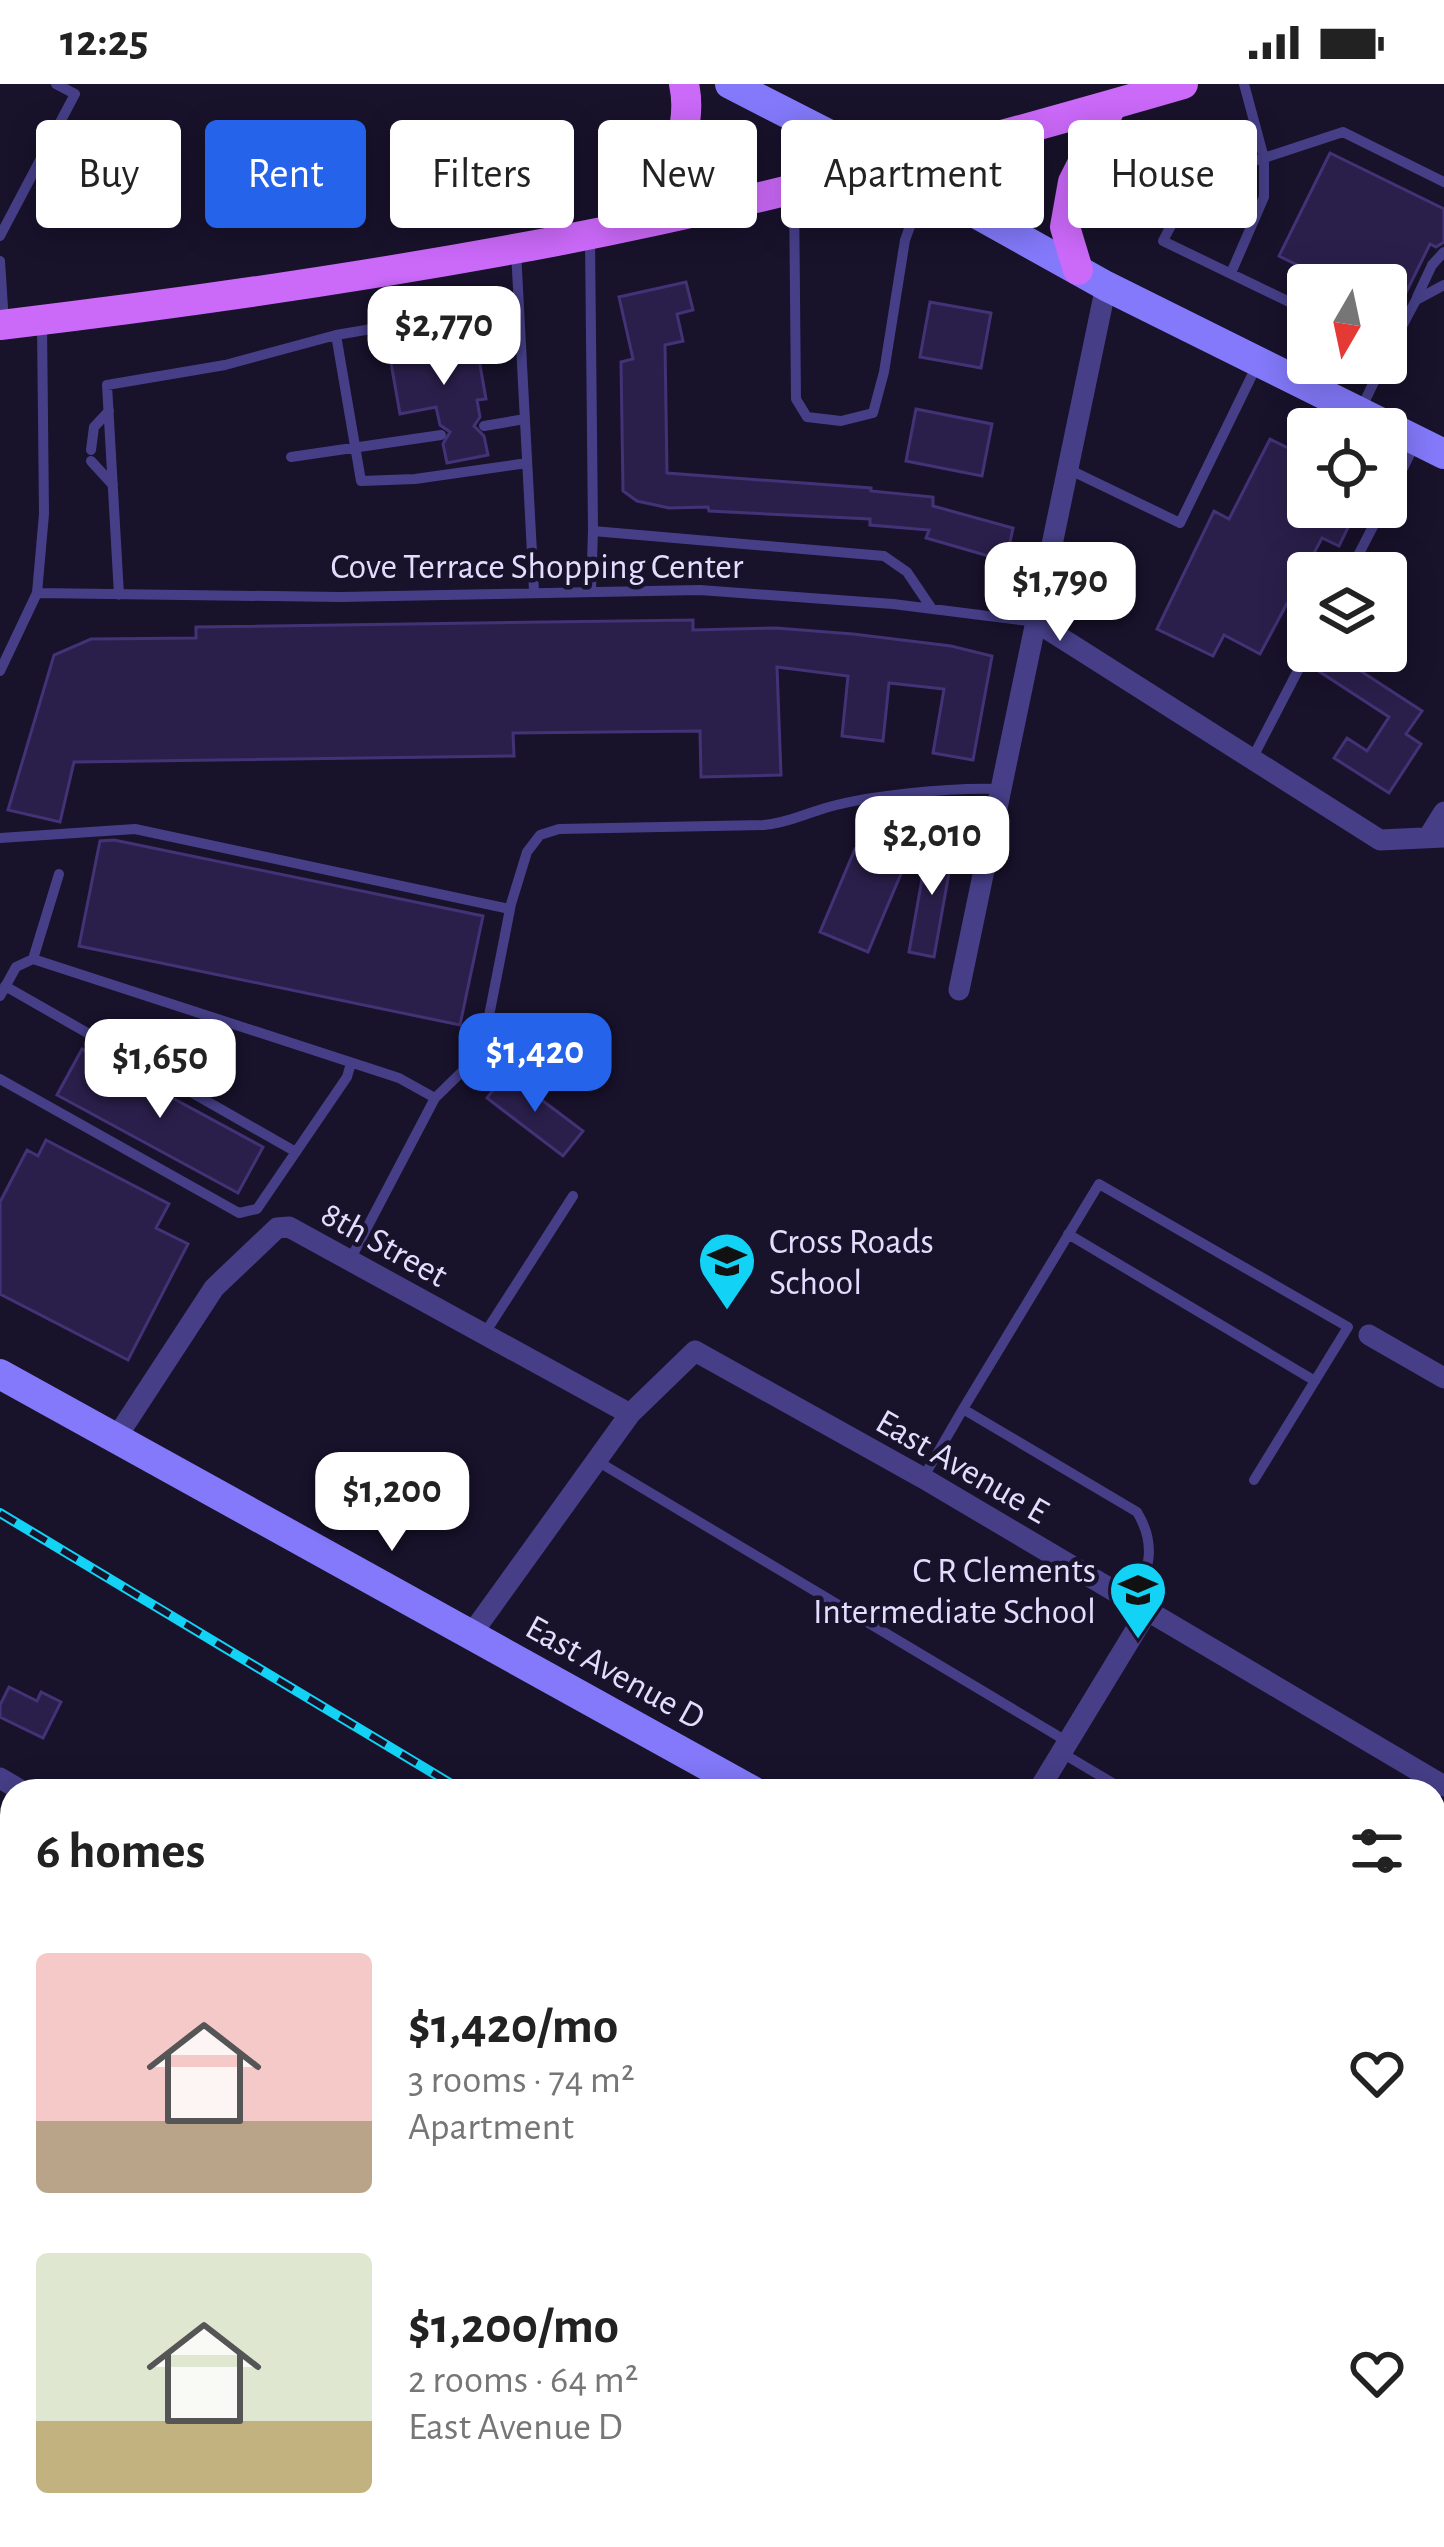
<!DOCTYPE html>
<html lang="en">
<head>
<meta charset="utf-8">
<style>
	:root { --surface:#fff; --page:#f6f6f6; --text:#222; --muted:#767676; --accent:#2563eb }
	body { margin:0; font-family:"Alegreya Sans",sans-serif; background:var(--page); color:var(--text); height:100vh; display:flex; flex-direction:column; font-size:45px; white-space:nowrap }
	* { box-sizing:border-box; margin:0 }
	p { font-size:39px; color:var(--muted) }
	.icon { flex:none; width:66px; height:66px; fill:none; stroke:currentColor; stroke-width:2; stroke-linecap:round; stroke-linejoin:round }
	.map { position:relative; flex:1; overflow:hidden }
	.drawer { position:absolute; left:0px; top:1695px; width:1446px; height:768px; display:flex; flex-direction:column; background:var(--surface); border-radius:36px 36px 0 0; box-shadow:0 6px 30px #0003 }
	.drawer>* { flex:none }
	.banner { position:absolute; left:36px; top:36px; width:1374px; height:108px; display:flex; gap:24px }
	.needle { width:78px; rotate:189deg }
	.tools { position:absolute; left:1287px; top:180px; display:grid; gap:24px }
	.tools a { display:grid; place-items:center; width:120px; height:120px; border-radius:12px; background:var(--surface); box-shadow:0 6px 30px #0003; font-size:60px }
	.price { position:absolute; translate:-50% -102px; padding:0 27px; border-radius:24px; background:#fff; color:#222; font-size:39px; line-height:78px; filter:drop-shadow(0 3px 6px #0008) }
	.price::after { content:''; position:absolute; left:50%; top:72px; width:36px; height:27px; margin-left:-18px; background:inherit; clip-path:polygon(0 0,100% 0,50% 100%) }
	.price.on { background:var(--accent); color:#fff }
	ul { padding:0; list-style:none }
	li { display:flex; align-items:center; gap:36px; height:300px; padding:0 36px }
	li span { display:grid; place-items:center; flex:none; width:336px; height:240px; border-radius:12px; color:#555 }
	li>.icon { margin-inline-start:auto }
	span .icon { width:144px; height:144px; fill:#fffc; stroke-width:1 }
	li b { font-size:51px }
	h2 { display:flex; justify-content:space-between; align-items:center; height:144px; padding:0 36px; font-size:51px }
	.pill { padding:0 42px; border-radius:12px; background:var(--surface); box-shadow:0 6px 30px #0003; font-size:42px; line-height:108px }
	.pill.on { background:var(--accent); color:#fff }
	.status { display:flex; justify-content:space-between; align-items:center; height:84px; padding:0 60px; background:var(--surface); direction:ltr }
	.status svg { height:33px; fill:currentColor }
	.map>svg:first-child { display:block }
	.building { fill:#2a1f4b; stroke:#433276; stroke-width:3 }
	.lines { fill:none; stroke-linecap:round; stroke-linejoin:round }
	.lane { stroke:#463f88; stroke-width:10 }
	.street { stroke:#463f88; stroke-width:21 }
	.secondary { stroke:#8379fa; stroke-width:30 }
	.primary { stroke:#cb69f9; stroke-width:30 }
	.rail-casing { stroke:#12d2f5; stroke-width:10 }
	.rail { stroke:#18122b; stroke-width:6; stroke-dasharray:18; stroke-linecap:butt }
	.labels { text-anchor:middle; stroke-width:9; stroke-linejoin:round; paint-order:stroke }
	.street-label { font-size:36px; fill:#e3ddfe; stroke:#18122b }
	.poi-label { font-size:36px; fill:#e3ddfe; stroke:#18122b; text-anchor:start }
</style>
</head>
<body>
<div class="status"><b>12:25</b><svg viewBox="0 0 49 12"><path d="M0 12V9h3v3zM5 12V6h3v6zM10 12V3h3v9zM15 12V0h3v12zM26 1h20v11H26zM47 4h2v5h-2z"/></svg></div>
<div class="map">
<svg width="1444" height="2463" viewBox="0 0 1444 2463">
	<rect width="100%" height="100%" fill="#18122b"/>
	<path class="building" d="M1330,69L1444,125V158L1436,163L1430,160L1386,249V201H1338L1279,172Z
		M686,198L693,226L677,230L683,257L665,261L667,389L871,404V407L933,413V422L1013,444L1006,477L926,454L929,446L870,441V435L709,427L708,423L669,424L637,417L623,407L621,278L633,275L619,213Z
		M930,218L991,229L981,284L920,273Z
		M474,247L486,315L477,316L480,333L474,342L484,352L488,371L447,379L443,360L450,348L440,341L436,323L400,330L388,262Z
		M916,325L992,340L982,392L906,377Z
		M1270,355L1308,374V423H1358L1339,462L1322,454L1260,570L1224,551L1213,572L1157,545L1214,427L1229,435Z
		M693,536V546L776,544L853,550L951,562L992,572L973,676L933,669L944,605L889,599L883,657L842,652L848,592L777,583L781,691L701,693L700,647L513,649L514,672L74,678L60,738L8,726L54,571L91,555L196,554V543Z
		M1333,569L1422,627L1406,650L1421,660L1389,709L1334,674L1347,654L1367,667L1389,633L1320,588Z
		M114,756L483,832L460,941L79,862L100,757Z
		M929,756L954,761L934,873L909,868Z
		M855,765L903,785L868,868L820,848Z
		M82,965L263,1063L238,1109L57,1011Z
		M506,989L583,1047L563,1072L487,1014Z
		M46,1056L169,1120L156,1144L188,1160L128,1276L0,1210V1118L27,1066L38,1072Z
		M9,1603L37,1617L41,1608L61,1618L43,1654L0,1633V1621Z"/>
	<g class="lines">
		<path class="lane" d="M1244,0L1264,74L1196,93L1163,157L1308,227
			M794,106L796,315L807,333L841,337L873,329L884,288L905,156L924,104
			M0,152L75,10L56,0
			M590,154L593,447L884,472L907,488L932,525
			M516,167L534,507
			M0,177L4,239
			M1231,189L1264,113V74L1343,48L1444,98
			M1417,213L1432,181L1444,168
			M336,251L361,397L415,395L527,379
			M1389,267L1416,216L1444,201
			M1361,325L1383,279
			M484,342L525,335
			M91,366L94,343L109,327
			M291,373L441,351
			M91,377L113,401
			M1068,385L1180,439L1257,281
			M1386,418L1414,362
			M1349,489L1383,423
			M591,506L593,447
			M37,509L340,513L700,506L893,520L1036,538
			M119,511L107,301L225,281L336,251L519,220
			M0,587L37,509L44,430L42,239
			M1252,675L1308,567
			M0,754L135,745L510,825
			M33,875L59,790
			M5,902L296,1068
			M0,912L16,883L33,875L399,994L435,1014
			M0,995L239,1129L257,1125L347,993L351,979
			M1068,1150L1315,1297
			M349,1178L435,1014L475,975L487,942L511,820L527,768L540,751L559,745L764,741C786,739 800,732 819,726C864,711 954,703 1001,705
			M485,1249L573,1112
			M963,1325L1099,1100L1348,1243L1254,1396
			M597,1377L1068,1658
			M923,1394L963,1325L1137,1428C1157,1461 1149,1485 1134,1518
			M1062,1669L1126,1707
			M1434,1891L1444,1897"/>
		<path class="street" d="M1036,538L1380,756L1444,753
			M1429,752L1444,728
			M959,906L1106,202
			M1369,1251L1444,1294
			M116,1354L214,1204L277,1144L289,1143L630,1330
			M470,1552L630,1330L695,1267L923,1394L1444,1702
			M0,1694L22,1707
			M1038,1707L1148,1526
			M1434,1805L1444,1788
			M0,2069L12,2072
			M0,2422L12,2424
			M755,2451L776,2463
			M1379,2451L1399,2463
			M595,2463L602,2451
			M1047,2463L1054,2451"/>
		<path class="secondary" d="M730,0L891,82L1106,202L1444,370
			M0,1290L753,1707
			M1434,2088L1444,2094"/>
		<path class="primary" d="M644,137C665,94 695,50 684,0
			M1078,186L1065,143L1073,98L1112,21
			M0,241C186,219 373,192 557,157C768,116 976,60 1183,0"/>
		<g class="rail-casing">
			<path id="rail" d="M0,1429L463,1707
				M1434,2283L1444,2289"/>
		</g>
		<use href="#rail" class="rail"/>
	</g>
	<defs>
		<g id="school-pin" transform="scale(3)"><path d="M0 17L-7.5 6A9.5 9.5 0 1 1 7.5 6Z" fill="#12d2f5" stroke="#18122b"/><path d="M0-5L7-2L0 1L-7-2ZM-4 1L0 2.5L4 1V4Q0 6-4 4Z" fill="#111"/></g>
	</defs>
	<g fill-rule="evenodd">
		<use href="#school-pin" x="727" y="1177"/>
		<use href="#school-pin" x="1138" y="1506"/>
	</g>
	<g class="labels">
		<g class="street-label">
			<text x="537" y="494">Cove Terrace Shopping Center</text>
			<text transform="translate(385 1159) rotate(29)" y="13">8th Street</text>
			<text transform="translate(963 1381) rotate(30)" y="13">East Avenue E</text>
			<text transform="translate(616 1587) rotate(29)" y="13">East Avenue D</text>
		</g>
		<g class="poi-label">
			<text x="769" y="1169">Cross Roads<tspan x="769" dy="41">School</tspan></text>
			<text x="1096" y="1498" text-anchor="end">C R Clements<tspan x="1096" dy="41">Intermediate School</tspan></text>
		</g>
	</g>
</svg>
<div class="tools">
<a><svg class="needle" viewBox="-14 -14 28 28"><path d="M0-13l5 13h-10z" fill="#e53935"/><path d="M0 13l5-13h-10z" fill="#767676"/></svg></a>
<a><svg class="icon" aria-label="locate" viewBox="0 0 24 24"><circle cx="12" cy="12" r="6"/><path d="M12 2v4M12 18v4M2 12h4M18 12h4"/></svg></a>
<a><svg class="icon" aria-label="layers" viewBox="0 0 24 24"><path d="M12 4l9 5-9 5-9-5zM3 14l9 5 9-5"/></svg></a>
</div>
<b class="price" style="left:444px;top:304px">$2,770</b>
<b class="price" style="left:1060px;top:560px">$1,790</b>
<b class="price" style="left:932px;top:814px">$2,010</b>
<b class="price on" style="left:535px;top:1031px">$1,420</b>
<b class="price" style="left:160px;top:1037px">$1,650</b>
<b class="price" style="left:392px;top:1470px">$1,200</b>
<div class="banner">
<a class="pill">Buy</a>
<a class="pill on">Rent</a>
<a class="pill">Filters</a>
<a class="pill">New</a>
<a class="pill">Apartment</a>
<a class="pill">House</a>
</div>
<section class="drawer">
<h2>6 homes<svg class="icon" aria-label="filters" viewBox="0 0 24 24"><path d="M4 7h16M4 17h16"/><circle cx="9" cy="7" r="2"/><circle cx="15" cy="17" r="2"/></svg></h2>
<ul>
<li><span style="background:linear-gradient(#f6c9c9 70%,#b9a48a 0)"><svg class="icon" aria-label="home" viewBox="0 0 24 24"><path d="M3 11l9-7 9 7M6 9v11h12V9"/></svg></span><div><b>$1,420/mo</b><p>3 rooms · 74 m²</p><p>Apartment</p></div><svg class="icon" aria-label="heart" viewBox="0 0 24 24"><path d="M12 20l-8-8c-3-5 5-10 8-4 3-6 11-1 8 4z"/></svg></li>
<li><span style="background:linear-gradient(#dfe7d0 70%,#c2b280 0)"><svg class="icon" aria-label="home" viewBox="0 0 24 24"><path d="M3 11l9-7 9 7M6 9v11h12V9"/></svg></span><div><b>$1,200/mo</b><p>2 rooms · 64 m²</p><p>East Avenue D</p></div><svg class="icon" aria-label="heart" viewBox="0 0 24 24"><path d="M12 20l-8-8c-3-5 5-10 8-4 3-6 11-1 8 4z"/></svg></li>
</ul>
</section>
</div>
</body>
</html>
